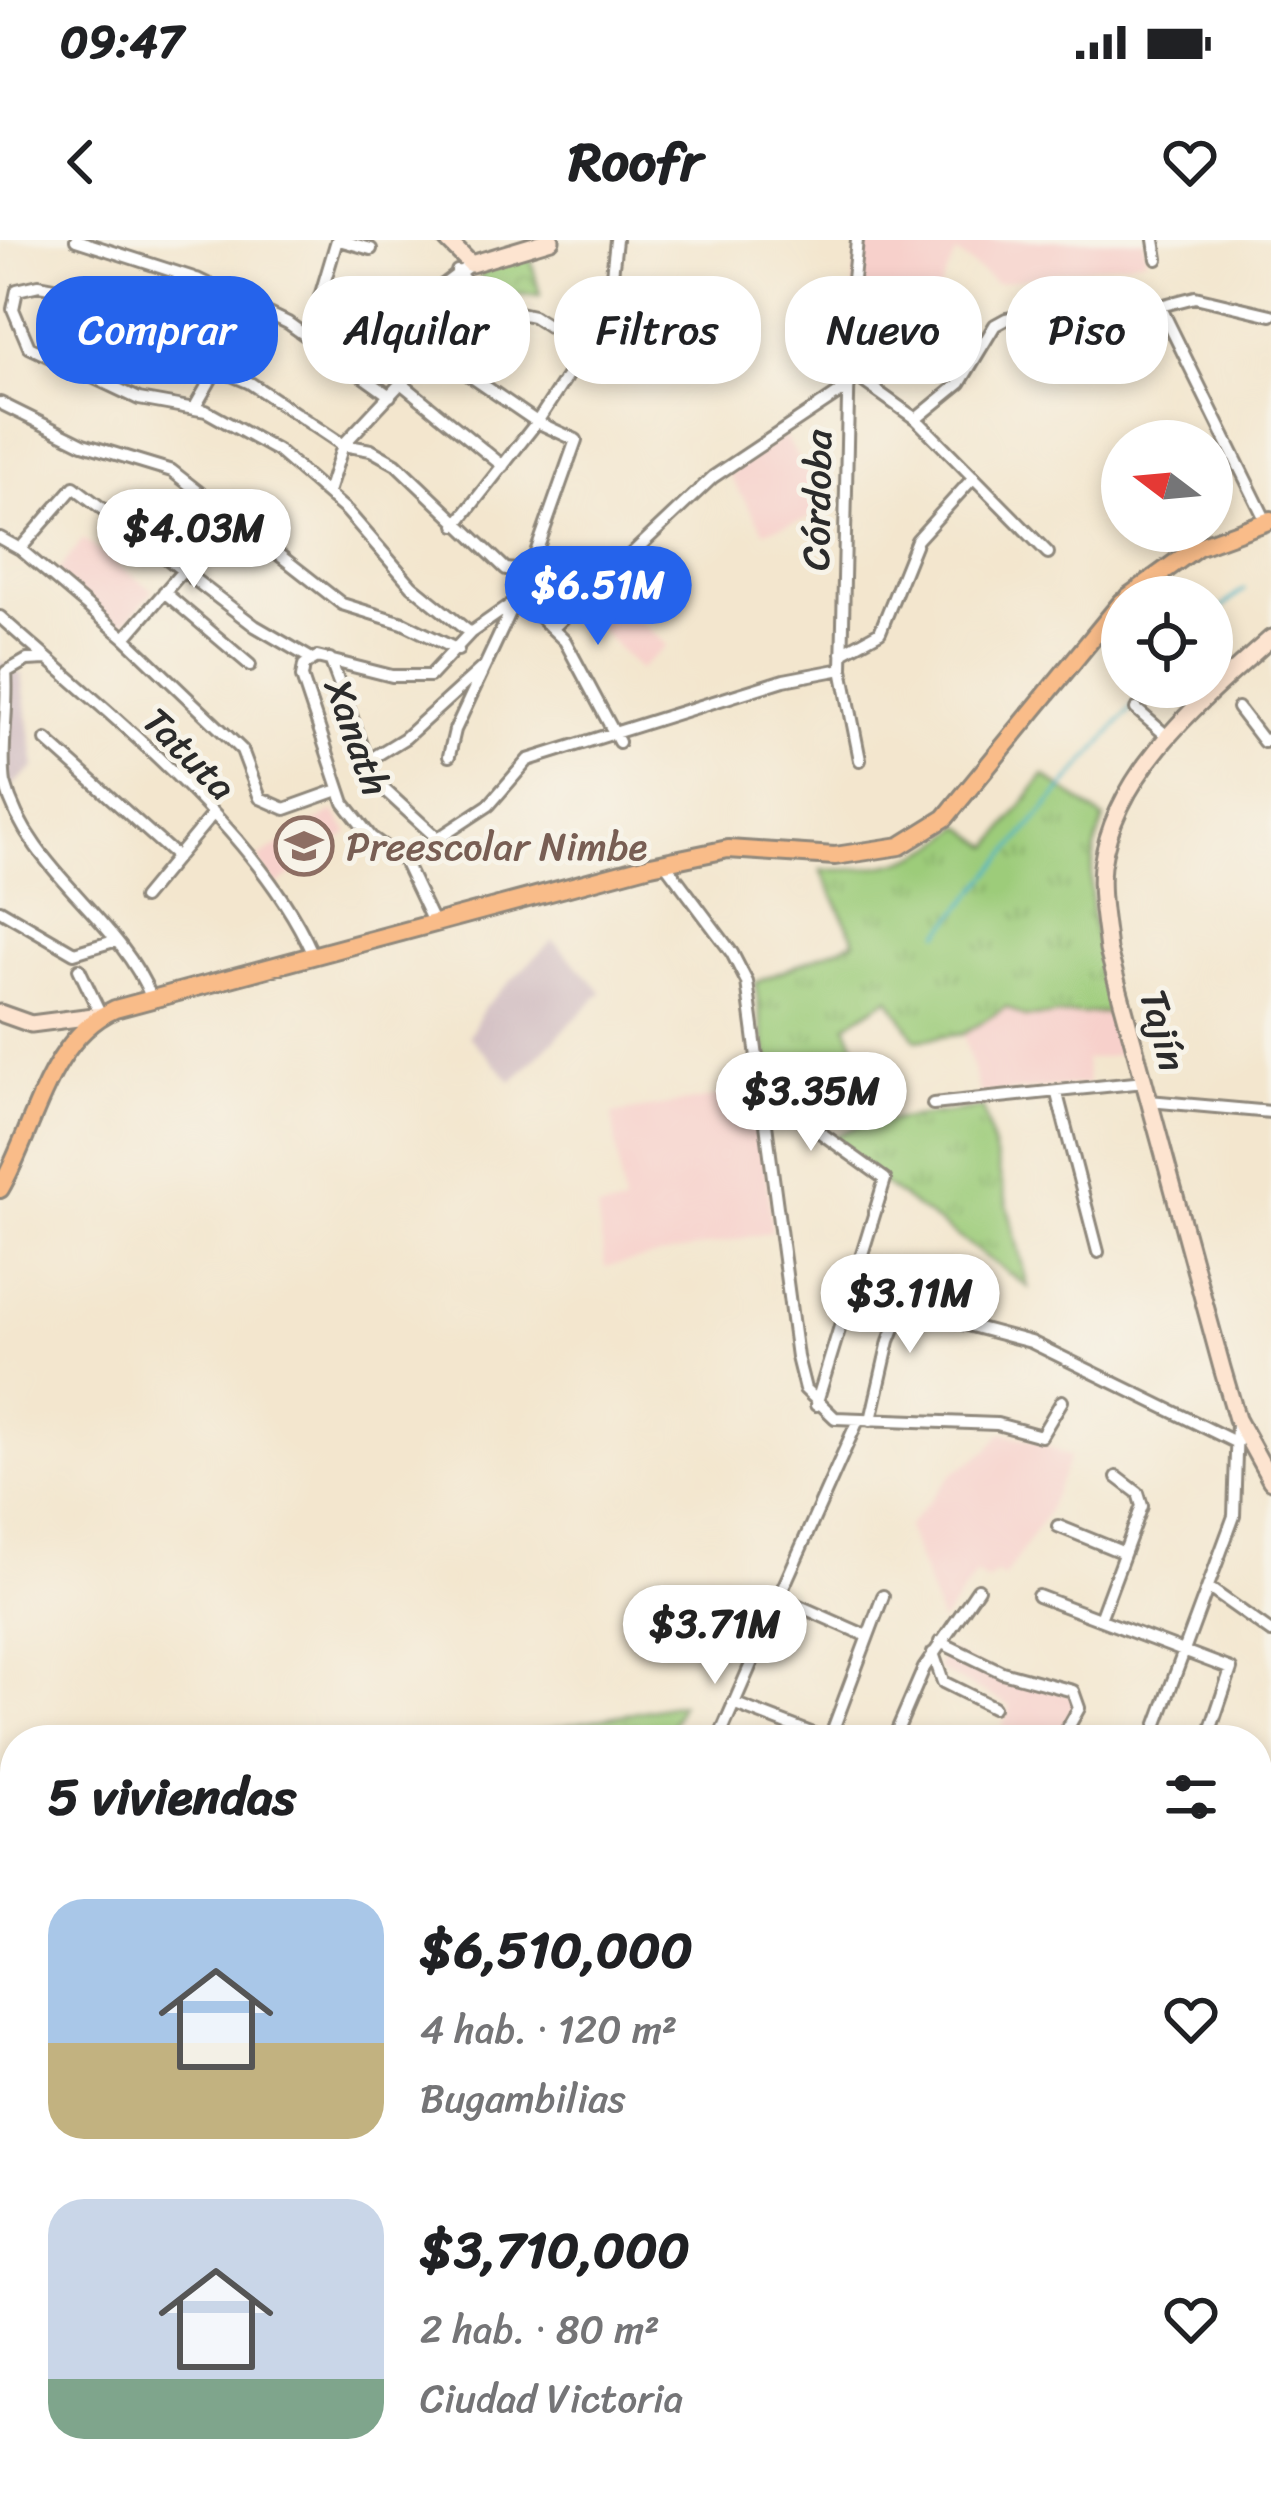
<!DOCTYPE html>
<html lang="es">
<head>
<meta charset="utf-8">
<style>
	:root { --surface:#fff; --page:#f6f6f6; --text:#202124; --muted:#757577; --accent:#2563eb }
	body { margin:0; font-family:Sriracha,sans-serif; background:var(--page); color:var(--text); height:100vh; display:flex; flex-direction:column; font-size:45px; white-space:nowrap }
	* { box-sizing:border-box; margin:0 }
	p { font-size:39px; color:var(--muted) }
	.icon { flex:none; width:66px; height:66px; fill:none; stroke:currentColor; stroke-width:2; stroke-linecap:round; stroke-linejoin:round }
	.map { position:relative; flex:1; overflow:hidden }
	.panel { position:absolute; left:0px; top:1485px; width:1272px; height:771px; display:flex; flex-direction:column; background:var(--surface); border-radius:48px 48px 0 0; box-shadow:0 6px 18px #0003 }
	.panel>* { flex:none }
	.top-card { position:absolute; left:36px; top:36px; width:1200px; height:108px; display:flex; gap:24px }
	.needle { width:78px; rotate:286deg }
	.controls { position:absolute; left:1101px; top:180px; display:grid; gap:24px }
	.controls a { display:grid; place-items:center; width:132px; height:132px; border-radius:50%; background:var(--surface); box-shadow:0 6px 18px #0003; font-size:60px }
	.price { position:absolute; translate:-50% -102px; padding:0 27px; border-radius:42px; background:#fff; color:#222; font-size:39px; line-height:78px; filter:drop-shadow(0 3px 6px #0008) }
	.price::after { content:''; position:absolute; left:50%; top:72px; width:36px; height:27px; margin-left:-18px; background:inherit; clip-path:polygon(0 0,100% 0,50% 100%) }
	.price.current { background:var(--accent); color:#fff }
	ul { padding:0; list-style:none }
	li { display:flex; align-items:center; gap:36px; height:300px; padding:0 48px }
	li span { display:grid; place-items:center; flex:none; width:336px; height:240px; border-radius:36px; color:#555 }
	li>.icon { margin-inline-start:auto }
	span .icon { width:144px; height:144px; fill:#fffc; stroke-width:1 }
	li b { font-size:51px }
	h2 { display:flex; justify-content:space-between; align-items:center; height:144px; padding:0 48px; font-size:51px }
	.tag { padding:0 42px; border-radius:48px; background:var(--surface); box-shadow:0 6px 18px #0003; font-size:42px; line-height:108px }
	.tag.current { background:var(--accent); color:#fff }
	.status { display:flex; justify-content:space-between; align-items:center; height:84px; padding:0 60px; background:var(--surface); direction:ltr }
	.status svg { height:33px; fill:currentColor }
	header { display:flex; justify-content:space-between; align-items:center; height:156px; padding:0 48px; background:var(--surface); font-size:54px; font-weight:800 }
	.map>svg:first-child { display:block }
	.built { fill:#f7d0cb }
	.industrial { fill:#d2bec2 }
	.grass { fill:url(#grass-tufts); stroke:#647c52; stroke-width:3 }
	.park { fill:url(#park-crowns); stroke:#647c52; stroke-width:3 }
	.lines { fill:none; stroke-linecap:round; stroke-linejoin:round }
	.stream { stroke:#4ab5c8; stroke-width:3 }
	.street-casing { stroke:#8f887c; stroke-width:16 }
	.secondary-casing { stroke:#8f887c; stroke-width:21 }
	.primary-casing { stroke:#8f887c; stroke-width:22 }
	.street { stroke:#fff; stroke-width:10 }
	.secondary { stroke:#fde4d0; stroke-width:15 }
	.primary { stroke:#f9bc89; stroke-width:16 }
	.labels { text-anchor:middle; stroke-width:10; stroke-linejoin:round; paint-order:stroke }
	.street-label { font-size:39px; fill:#2b2b2b; stroke:#f7f3e8 }
	.education-label { font-size:39px; fill:#785e54; stroke:#f7f3e8; text-anchor:start }
</style>
</head>
<body>
<div class="status"><b>09:47</b><svg viewBox="0 0 49 12"><path d="M0 12V9h3v3zM5 12V6h3v6zM10 12V3h3v9zM15 12V0h3v12zM26 1h20v11H26zM47 4h2v5h-2z"/></svg></div>
<header><svg class="icon" aria-label="back" viewBox="0 0 24 24"><path d="M15 5l-7 7 7 7"/></svg>Roofr<svg class="icon" aria-label="heart" viewBox="0 0 24 24"><path d="M12 20l-8-8c-3-5 5-10 8-4 3-6 11-1 8 4z"/></svg></header>
<div class="map">
<svg width="1271" height="2254" viewBox="0 0 1271 2254">
	<defs>
		<pattern id="grass-tufts" width="24" height="20" patternUnits="userSpaceOnUse" patternTransform="scale(3)"><rect width="24" height="20" fill="#9dcc7a"/><path d="M3 7l-1-3M5 7V3M7 7l1-3M15 17l-1-3M17 17v-4M19 17l1-3" fill="none" stroke="#87af6a"/></pattern>
		<pattern id="park-crowns" width="20" height="18" patternUnits="userSpaceOnUse" patternTransform="scale(3)"><rect width="20" height="18" fill="#9dcc7a"/><path d="M2 6a3 3 0 1 1 6 0M12 15a3 3 0 1 1 6 0" fill="none" stroke="#87af6a"/></pattern>
	</defs>
	<rect width="100%" height="100%" fill="#f7f3e8"/>
	<filter id="ink" filterUnits="userSpaceOnUse"><feTurbulence type="fractalNoise" baseFrequency=".00833" numOctaves="2"/><feDisplacementMap in="SourceGraphic" scale="24" xChannelSelector="R" yChannelSelector="G"/><feConvolveMatrix kernelMatrix="1 2 1 2 8 2 1 2 1" color-interpolation-filters="sRGB"/></filter>
	<filter id="wash" filterUnits="userSpaceOnUse"><feTurbulence type="fractalNoise" baseFrequency=".004" numOctaves="4" result="noise"/><feDisplacementMap in="SourceGraphic" scale="48" xChannelSelector="R" yChannelSelector="G"/><feGaussianBlur stdDeviation="2.7" result="paint"/><feColorMatrix in="noise" values="0 0 0 0 0 0 0 0 0 0 0 0 0 0 0 0 0 1.4 0 .05"/><feComposite in="paint" operator="in"/></filter>
	<g filter="url(#wash)">
		<rect width="100%" height="100%" fill="#f3e6ce"/>
		<path class="built" d="M864,0H1144L1146,19L996,43L956,13L921,91L852,70L856,15Z
			M784,196L828,265L806,280L764,291L728,234Z
			M83,299L153,351L121,388L56,334Z
			M606,351L667,405L639,430L585,373Z
			M333,571L349,593L276,646L257,619Z
			M1006,767L1025,777L1115,772L1126,814L1085,820L1088,844L980,855L963,794Z
			M758,850L772,992L605,1027L597,970L624,966L612,874Z
			M1001,1193L1040,1202L1070,1217L1045,1276L1004,1338L996,1333L987,1342L976,1334L941,1383L907,1287L952,1234L988,1210Z
			M945,1410L1010,1440L1079,1457L1056,1500H996L1011,1466L937,1429Z"/>
		<path class="industrial" d="M327,45L403,79L394,137L386,146L311,95Z
			M0,420L22,435L35,527L2,554Z
			M553,700L602,752L512,842L469,796L485,766Z"/>
		<path class="grass" d="M1044,535L1104,579C1078,646 1095,705 1115,772L1025,777L1006,767L963,794L916,800L889,758L846,785L855,805L786,871L774,862L755,743L855,701L821,630C874,631 922,624 962,586L991,607Z
			M983,868L1028,1047L824,901L863,884Z
			M681,1464L666,1500H486Z
			M0,1564L15,1566V2241H246L240,2254H0Z"/>
		<path class="park" d="M530,16L540,55L490,54L478,31Z"/>
		<g class="lines">
			<path class="stream" d="M1212,376L1244,349
				M940,693L1149,447
				M0,1560L15,1566
				M0,2182L15,2184
				M175,2241L209,2254
				M646,2254L651,2241"/>
		</g>
	</g>
	<g filter="url(#ink)">
		<g class="lines">
			<g class="street-casing">
				<path id="street" d="M76,0L194,38
					M339,0L371,9
					M857,0L850,69L842,429L860,520
					M1154,0L1157,19
					M457,31L487,66L533,76L569,99L598,127
					M320,60L457,127L537,182L576,200L520,358L470,393
					M1160,66L1266,281
					M607,79L616,0
					M54,88L153,102L250,143L343,205L371,210L396,224L506,329L518,330L532,321
					M308,97L337,0
					M849,131L916,179L1048,313
					M401,143L503,226
					M390,156L288,83L197,39L86,54L39,45L17,50L13,69L29,107L139,159L206,171L278,211L347,271L412,346L470,393L430,436H392L317,417L304,425L302,437L344,563L371,597L404,621L433,682
					M0,163L83,204L172,231L342,364L403,383L458,410
					M195,167L232,102
					M916,179L960,143L995,85L1006,79L1099,60L1160,66L1195,57L1271,75
					M328,252L343,205L401,143L409,102L430,55L471,24
					M456,285L537,182L582,113
					M0,298L20,309L125,398L242,510L260,558L285,569L338,550
					M20,309L74,247L255,386L310,418
					M164,352L250,425
					M520,358L565,401L619,502
					M0,377C101,468 257,588 312,713
					M554,387L713,237L849,146
					M125,398L230,276
					M842,413L880,392L917,300L974,237
					M330,419L376,542L437,598
					M6,432C9,467 0,510 5,543C28,631 119,677 151,757
					M6,432L27,420L46,419
					M1238,468L1264,502L1271,497
					M1136,469L1167,496
					M46,500L177,617
					M449,516L455,490L513,366
					M369,520L405,498L482,428
					M404,621L489,565L528,520L784,440L842,429
					M664,622L732,713L747,742L797,1117L805,1149L835,1178L997,1184L1041,1196L1062,1161
					M143,658L211,576
					M0,670L74,713L114,701
					M79,729L101,775
					M764,852L885,939L816,1165
					M1057,854L1098,1012
					M1149,861L1271,872
					M933,864L1144,842
					M956,1082L1031,1102L1237,1203
					M858,1180L779,1357L867,1396
					M871,1180L889,1101L914,1038
					M1058,1286L1124,1313
					M1209,1348L1271,1392
					M1038,1356L1231,1429L1207,1500
					M1100,1379L1142,1266L1138,1253L1117,1237
					M940,1402L1002,1432L1073,1451L1079,1468L1061,1500
					M933,1413L943,1442L993,1467
					M733,1463L829,1500
					M718,1500L758,1408
					M829,1500L883,1356
					M893,1500L924,1428L978,1349
					M1151,1500L1234,1276L1237,1183
					M1257,1719L1271,1713
					M1257,1773L1271,1815
					M1257,1879L1271,1873
					M1257,1948L1271,1944
					M1257,1968L1271,2008
					M1257,2041L1271,2038
					M1257,2125L1271,2123
					M1257,2216L1271,2190
					M1257,2222L1271,2227
					M743,2241L755,2254
					M1074,2241L1075,2254
					M760,2254L776,2241
					M883,2254L897,2241
					M985,2254L997,2241
					M1238,2254L1244,2241"/>
			</g>
			<g class="secondary-casing">
				<path id="secondary" d="M447,0L471,24L551,0
					M1271,398C1204,458 1115,530 1102,626C1099,654 1105,682 1108,710L1222,1128L1237,1179L1271,1241
					M0,773L31,784L101,775"/>
			</g>
			<g class="primary-casing">
				<path id="primary" d="M1128,357L1197,307L1271,280
					M0,949C34,891 48,799 115,769L651,625L728,609L835,616L900,606L945,578L1122,362"/>
			</g>
			<use href="#street" class="street"/>
			<use href="#secondary" class="secondary"/>
			<use href="#primary" class="primary"/>
		</g>
	</g>
	<defs>
		<g id="school-ring" transform="scale(3)"><circle r="9.5" fill="#f7f3e8" stroke="#8d6e63" stroke-width="1.5"/><path d="M0-5L7-2L0 1L-7-2ZM-4 1L0 2.5L4 1V4Q0 6-4 4Z" fill="#8d6e63"/></g>
	</defs>
	<g fill-rule="evenodd">
		<use href="#school-ring" x="304" y="606"/>
	</g>
	<g class="labels">
		<g class="street-label">
			<text transform="translate(816 260) rotate(-89)" y="14">Córdoba</text>
			<text transform="translate(358 497) rotate(70)" y="14">Xanath</text>
			<text transform="translate(190 513) rotate(45)" y="14">Tatuta</text>
			<text transform="translate(1164 790) rotate(75)" y="14">Tajín</text>
		</g>
		<g class="education-label">
			<text x="346" y="620">Preescolar Nimbe</text>
		</g>
	</g>
</svg>
<div class="controls">
<a><svg class="needle" viewBox="-14 -14 28 28"><path d="M0-13l5 13h-10z" fill="#e53935"/><path d="M0 13l5-13h-10z" fill="#757577"/></svg></a>
<a><svg class="icon" aria-label="locate" viewBox="0 0 24 24"><circle cx="12" cy="12" r="6"/><path d="M12 2v4M12 18v4M2 12h4M18 12h4"/></svg></a>
</div>
<b class="price" style="left:194px;top:351px">$4.03M</b>
<b class="price current" style="left:598px;top:408px">$6.51M</b>
<b class="price" style="left:811px;top:914px">$3.35M</b>
<b class="price" style="left:910px;top:1116px">$3.11M</b>
<b class="price" style="left:715px;top:1447px">$3.71M</b>
<div class="top-card">
<a class="tag current">Comprar</a>
<a class="tag">Alquilar</a>
<a class="tag">Filtros</a>
<a class="tag">Nuevo</a>
<a class="tag">Piso</a>
</div>
<section class="panel">
<h2>5 viviendas<svg class="icon" aria-label="filters" viewBox="0 0 24 24"><path d="M4 7h16M4 17h16"/><circle cx="9" cy="7" r="2"/><circle cx="15" cy="17" r="2"/></svg></h2>
<ul>
<li><span style="background:linear-gradient(#a9c7e8 60%,#c2b280 0)"><svg class="icon" aria-label="home" viewBox="0 0 24 24"><path d="M3 11l9-7 9 7M6 9v11h12V9"/></svg></span><div><b>$6,510,000</b><p>4 hab. · 120 m²</p><p>Bugambilias</p></div><svg class="icon" aria-label="heart" viewBox="0 0 24 24"><path d="M12 20l-8-8c-3-5 5-10 8-4 3-6 11-1 8 4z"/></svg></li>
<li><span style="background:linear-gradient(#c9d6e8 75%,#7fa58c 0)"><svg class="icon" aria-label="home" viewBox="0 0 24 24"><path d="M3 11l9-7 9 7M6 9v11h12V9"/></svg></span><div><b>$3,710,000</b><p>2 hab. · 80 m²</p><p>Ciudad Victoria</p></div><svg class="icon" aria-label="heart" viewBox="0 0 24 24"><path d="M12 20l-8-8c-3-5 5-10 8-4 3-6 11-1 8 4z"/></svg></li>
</ul>
</section>
</div>
</body>
</html>
